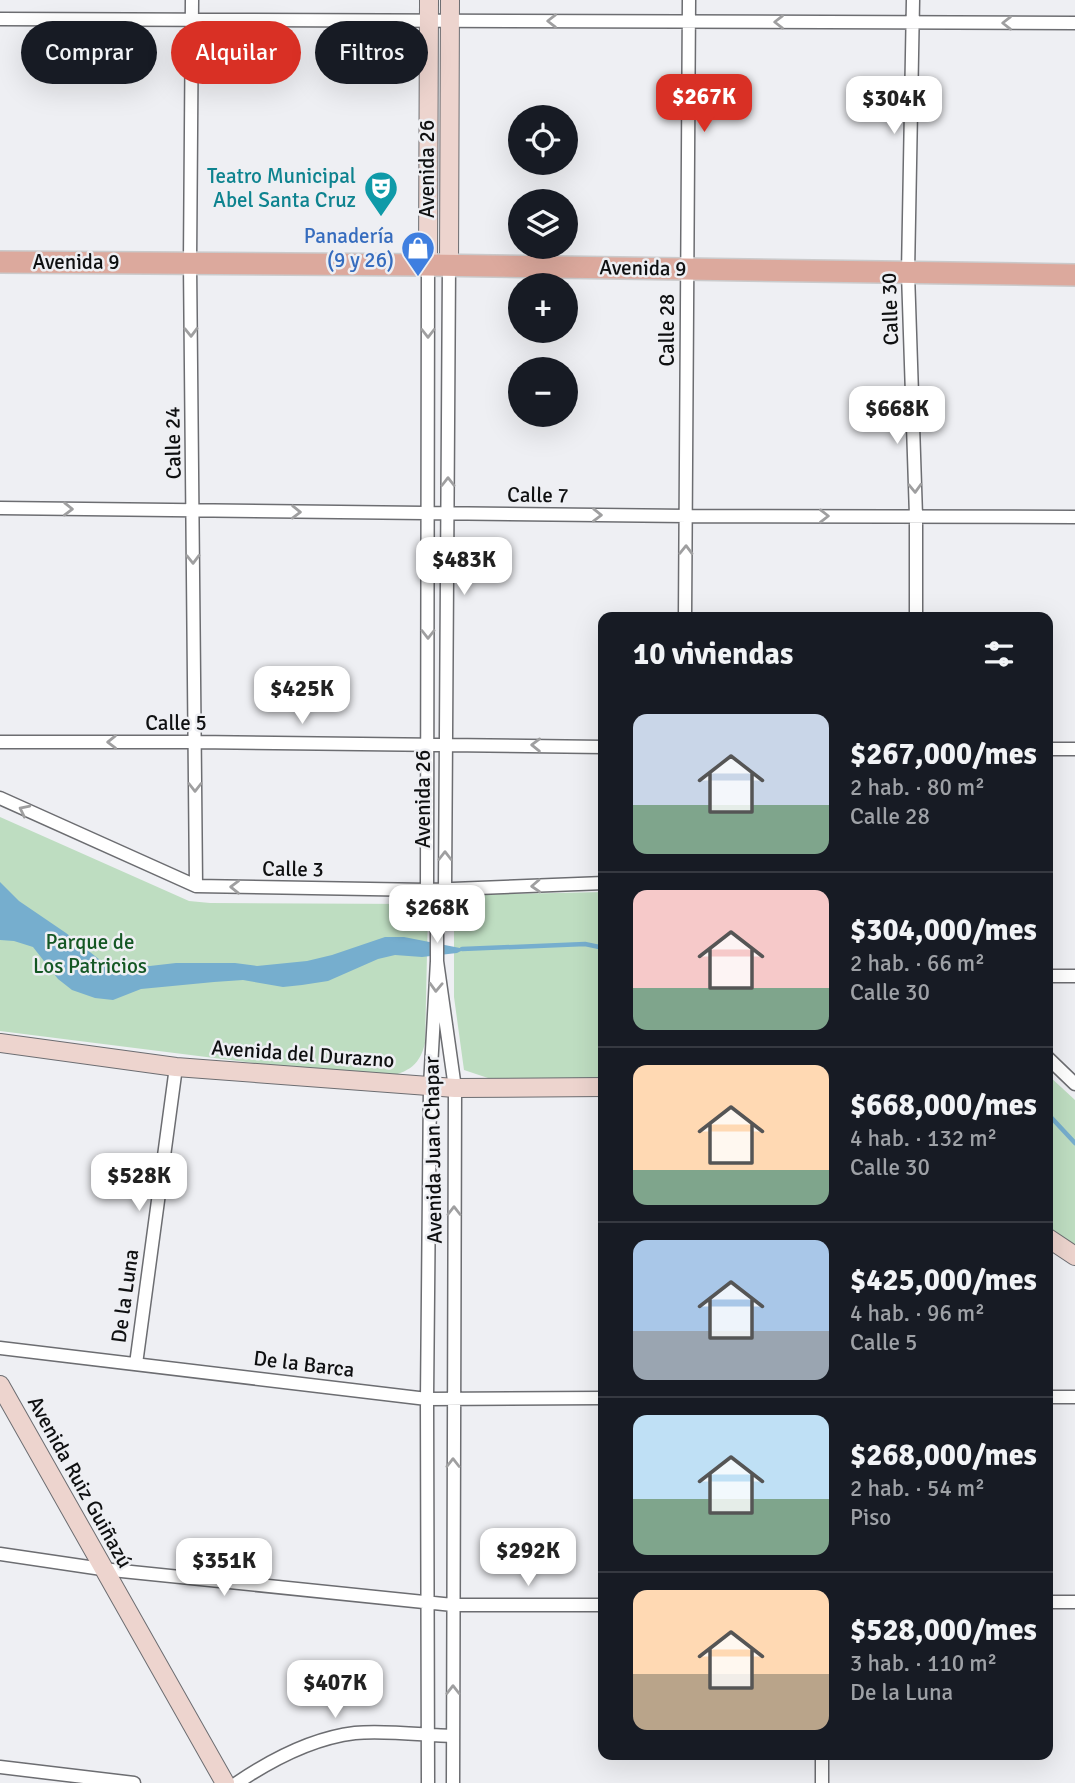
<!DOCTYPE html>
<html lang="es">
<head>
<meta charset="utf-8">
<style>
	:root { --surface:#171b24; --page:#20242c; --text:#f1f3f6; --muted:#9ea1a6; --line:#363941; --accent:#d93025 }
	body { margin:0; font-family:Signika,sans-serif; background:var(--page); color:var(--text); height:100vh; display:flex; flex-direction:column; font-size:26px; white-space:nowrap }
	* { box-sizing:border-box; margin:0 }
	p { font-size:23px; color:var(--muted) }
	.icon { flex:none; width:38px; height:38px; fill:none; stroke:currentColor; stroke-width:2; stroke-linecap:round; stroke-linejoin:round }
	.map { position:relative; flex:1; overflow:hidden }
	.details { position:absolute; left:598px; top:612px; width:455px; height:1148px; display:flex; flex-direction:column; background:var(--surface); border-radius:14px; box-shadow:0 7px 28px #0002 }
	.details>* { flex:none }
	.guide { position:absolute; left:21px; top:21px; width:472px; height:63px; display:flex; gap:14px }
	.tools { position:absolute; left:508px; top:105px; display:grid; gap:14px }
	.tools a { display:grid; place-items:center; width:70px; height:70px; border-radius:50%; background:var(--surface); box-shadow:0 7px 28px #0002; font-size:35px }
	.price { position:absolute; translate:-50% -60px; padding:0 16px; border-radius:14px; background:#fff; color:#222; font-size:23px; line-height:46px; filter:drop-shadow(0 2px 4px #0008) }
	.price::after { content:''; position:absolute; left:50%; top:42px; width:21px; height:16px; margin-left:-10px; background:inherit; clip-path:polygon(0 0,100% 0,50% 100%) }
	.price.selected { background:var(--accent); color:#fff }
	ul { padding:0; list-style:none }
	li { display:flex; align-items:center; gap:21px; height:175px; padding:0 35px }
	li+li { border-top:2px solid var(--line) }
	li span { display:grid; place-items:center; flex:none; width:196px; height:140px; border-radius:14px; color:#555 }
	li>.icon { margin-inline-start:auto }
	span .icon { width:84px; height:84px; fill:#fffc; stroke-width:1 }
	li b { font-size:30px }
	h2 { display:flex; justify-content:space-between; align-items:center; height:84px; padding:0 35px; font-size:30px }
	.chip { padding:0 24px; border-radius:32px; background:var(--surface); box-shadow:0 7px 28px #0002; font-size:24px; line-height:63px }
	.chip.selected { background:var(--accent); color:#fff }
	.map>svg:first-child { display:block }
	.green { fill:#beddc1 }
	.water { fill:#76aece }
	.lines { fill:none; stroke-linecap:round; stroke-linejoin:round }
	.stream { stroke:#76aece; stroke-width:4.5 }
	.minor-casing { stroke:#6c6d71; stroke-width:15 }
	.secondary-casing { stroke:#6c6d71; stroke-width:20 }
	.primary-casing { stroke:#cacacb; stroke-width:24 }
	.minor { stroke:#fff; stroke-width:12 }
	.secondary { stroke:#edd4ce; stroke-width:18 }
	.primary { stroke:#dca99d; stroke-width:21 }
	.oneway { stroke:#9f9fa0 }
	.labels { text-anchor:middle; stroke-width:5; stroke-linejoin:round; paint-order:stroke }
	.street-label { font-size:21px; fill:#0f1011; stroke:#eeeff3 }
	.culture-label { font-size:21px; fill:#0d838f; stroke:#eeeff3; text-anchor:end }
	.shop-label { font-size:21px; fill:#366cbe; stroke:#eeeff3; text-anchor:end }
	.park-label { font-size:21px; fill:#145724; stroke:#eeeff3 }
</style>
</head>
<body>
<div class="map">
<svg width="1075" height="1783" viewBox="0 0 1075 1783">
	<rect width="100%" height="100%" fill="#eeeff3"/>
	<path class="green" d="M0,817L189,901L210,903L414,904L428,910L425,1043C419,1069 405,1072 382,1079L0,1031Z
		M604,892V1078H488L464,1070L454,997V895Z
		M1048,1075L1075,1100V1245L1048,1227Z"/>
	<path class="water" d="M0,882L19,901L66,933L100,960L141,967L176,963H235L257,966L307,961L332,955L385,937H404L465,949L457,953L422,957L395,955L378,959L328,981L302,985L283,987L243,980L214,982L141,989L113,1000L95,998L72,990L58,979L33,947L14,941L0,940Z"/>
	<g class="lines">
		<path class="stream" d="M462,949L585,944L604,948
			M1048,1114L1075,1143"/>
		<g class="minor-casing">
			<path id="minor" d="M192,0L190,263L196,886
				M913,0L908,273L916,516V618
				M0,19L1075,23
				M428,265L427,890L437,923
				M0,508L687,516L1075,517
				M685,618L689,0
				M0,742H195L604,747
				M1048,749H1075
				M0,798L196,886L427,890L604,883
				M437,961V924L445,890L449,266
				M1048,976H1075
				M1048,1058L1075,1084
				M0,1348L427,1399L604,1398
				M136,1364L176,1067
				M1048,1397H1075
				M0,1554L102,1569L453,1605H604
				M1048,1602H1075
				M0,1767L134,1783
				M237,1783C271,1760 313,1738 355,1733C384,1730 423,1735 453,1736
				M428,1783L427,1399L430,1086L437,961L455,1088L453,1783
				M822,1783V1755"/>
		</g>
		<g class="secondary-casing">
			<path id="secondary" d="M428,265L429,0
				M449,266L450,0
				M0,1043L176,1067L455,1088L604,1087
				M1048,1238L1075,1256
				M0,1385L225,1783"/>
		</g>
		<g class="primary-casing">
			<path id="primary" d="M0,262L428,265L1075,275"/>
		</g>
		<use href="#minor" class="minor"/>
		<use href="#secondary" class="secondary"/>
		<use href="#primary" class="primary"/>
	</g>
	<defs><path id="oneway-chevron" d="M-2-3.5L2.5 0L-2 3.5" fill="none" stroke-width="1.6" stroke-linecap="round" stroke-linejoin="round" transform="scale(1.75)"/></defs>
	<g class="oneway">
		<use href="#oneway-chevron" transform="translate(552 21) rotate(-180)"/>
		<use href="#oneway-chevron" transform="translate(779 22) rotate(-180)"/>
		<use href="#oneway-chevron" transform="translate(1007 23) rotate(-180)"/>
		<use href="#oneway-chevron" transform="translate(191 332) rotate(89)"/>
		<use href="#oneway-chevron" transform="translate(428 333) rotate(90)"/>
		<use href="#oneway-chevron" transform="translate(448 482) rotate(-90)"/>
		<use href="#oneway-chevron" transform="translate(915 488) rotate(88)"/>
		<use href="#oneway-chevron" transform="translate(68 509) rotate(1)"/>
		<use href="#oneway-chevron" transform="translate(296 512) rotate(1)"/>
		<use href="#oneway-chevron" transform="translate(597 515) rotate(1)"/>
		<use href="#oneway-chevron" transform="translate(824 516)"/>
		<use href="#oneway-chevron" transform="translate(686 550) rotate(-89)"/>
		<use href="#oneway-chevron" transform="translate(193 559) rotate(89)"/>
		<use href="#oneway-chevron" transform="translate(428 634) rotate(90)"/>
		<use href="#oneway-chevron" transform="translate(112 742) rotate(179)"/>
		<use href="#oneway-chevron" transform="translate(536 745) rotate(-179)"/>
		<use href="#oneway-chevron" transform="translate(195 787) rotate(90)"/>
		<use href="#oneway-chevron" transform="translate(24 810) rotate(-154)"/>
		<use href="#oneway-chevron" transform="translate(445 856) rotate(-90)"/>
		<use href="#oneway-chevron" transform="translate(536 886) rotate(177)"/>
		<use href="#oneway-chevron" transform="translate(235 887) rotate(-179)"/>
		<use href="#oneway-chevron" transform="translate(436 987) rotate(92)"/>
		<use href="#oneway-chevron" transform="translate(454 1211) rotate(-90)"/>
		<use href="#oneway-chevron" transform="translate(453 1463) rotate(-90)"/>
		<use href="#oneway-chevron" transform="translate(453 1690) rotate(-90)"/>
	</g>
	<defs>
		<g id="theatre-pin" transform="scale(1.75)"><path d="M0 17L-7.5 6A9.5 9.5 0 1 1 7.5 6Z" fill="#0f9aa8" stroke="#eeeff3"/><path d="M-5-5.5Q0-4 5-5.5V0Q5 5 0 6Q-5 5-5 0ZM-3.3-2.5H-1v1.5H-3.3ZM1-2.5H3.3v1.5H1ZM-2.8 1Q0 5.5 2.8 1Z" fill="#fff"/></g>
		<g id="shop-pin" transform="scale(1.75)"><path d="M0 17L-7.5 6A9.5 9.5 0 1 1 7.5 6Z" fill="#3f7fe0" stroke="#eeeff3"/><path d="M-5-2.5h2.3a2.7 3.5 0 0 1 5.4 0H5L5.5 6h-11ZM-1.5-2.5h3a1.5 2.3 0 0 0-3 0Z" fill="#fff"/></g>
	</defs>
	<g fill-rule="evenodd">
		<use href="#theatre-pin" x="381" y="188"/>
		<use href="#shop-pin" x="418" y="248"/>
	</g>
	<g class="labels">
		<g class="street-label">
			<text transform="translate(427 169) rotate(-90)" y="7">Avenida 26</text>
			<text x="76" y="269">Avenida 9</text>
			<text transform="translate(643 268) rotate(1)" y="7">Avenida 9</text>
			<text transform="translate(890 309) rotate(-92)" y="7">Calle 30</text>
			<text transform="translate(667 330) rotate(-90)" y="7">Calle 28</text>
			<text transform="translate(173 443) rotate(-91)" y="7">Calle 24</text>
			<text transform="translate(538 495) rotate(1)" y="7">Calle 7</text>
			<text x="176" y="730">Calle 5</text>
			<text transform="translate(423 799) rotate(-90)" y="7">Avenida 26</text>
			<text transform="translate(293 869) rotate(1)" y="7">Calle 3</text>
			<text transform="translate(303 1054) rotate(4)" y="7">Avenida del Durazno</text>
			<text transform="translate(433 1150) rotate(-91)" y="7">Avenida Juan Chapar</text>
			<text transform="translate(125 1296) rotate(-82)" y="7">De la Luna</text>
			<text transform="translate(304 1364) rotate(7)" y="7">De la Barca</text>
			<text transform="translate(80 1482) rotate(61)" y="7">Avenida Ruiz Guiñazú</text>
		</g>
		<g class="culture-label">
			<text x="356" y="183">Teatro Municipal<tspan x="356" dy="24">Abel Santa Cruz</tspan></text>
		</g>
		<g class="shop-label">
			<text x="394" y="243">Panadería<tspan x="394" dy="24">(9 y 26)</tspan></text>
		</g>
		<g class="park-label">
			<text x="90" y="949">Parque de<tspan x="90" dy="24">Los Patricios</tspan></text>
		</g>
	</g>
</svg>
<div class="tools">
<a><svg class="icon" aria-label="locate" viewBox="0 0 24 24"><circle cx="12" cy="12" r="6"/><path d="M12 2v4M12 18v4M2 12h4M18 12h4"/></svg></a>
<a><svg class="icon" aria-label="layers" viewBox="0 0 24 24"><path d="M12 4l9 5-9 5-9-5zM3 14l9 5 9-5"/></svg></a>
<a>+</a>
<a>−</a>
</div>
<b class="price selected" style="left:704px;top:134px">$267K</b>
<b class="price" style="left:894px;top:136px">$304K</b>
<b class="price" style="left:897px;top:446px">$668K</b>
<b class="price" style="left:464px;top:597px">$483K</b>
<b class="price" style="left:302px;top:726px">$425K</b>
<b class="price" style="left:437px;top:945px">$268K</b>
<b class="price" style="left:139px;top:1213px">$528K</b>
<b class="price" style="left:528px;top:1588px">$292K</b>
<b class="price" style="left:224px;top:1598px">$351K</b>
<b class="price" style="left:335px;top:1720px">$407K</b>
<div class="guide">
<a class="chip">Comprar</a>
<a class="chip selected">Alquilar</a>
<a class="chip">Filtros</a>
</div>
<section class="details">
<h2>10 viviendas<svg class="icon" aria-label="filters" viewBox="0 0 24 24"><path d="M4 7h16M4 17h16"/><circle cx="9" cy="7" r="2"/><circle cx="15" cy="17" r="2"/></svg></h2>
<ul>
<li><span style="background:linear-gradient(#c9d6e8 65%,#7fa58c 0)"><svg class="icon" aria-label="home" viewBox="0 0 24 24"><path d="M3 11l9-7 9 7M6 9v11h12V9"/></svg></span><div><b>$267,000/mes</b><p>2 hab. · 80 m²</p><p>Calle 28</p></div></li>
<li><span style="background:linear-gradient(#f6c9c9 70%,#7fa58c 0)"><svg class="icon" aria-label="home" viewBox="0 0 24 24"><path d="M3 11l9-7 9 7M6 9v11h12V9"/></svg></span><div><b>$304,000/mes</b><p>2 hab. · 66 m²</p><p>Calle 30</p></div></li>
<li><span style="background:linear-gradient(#ffd9b3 75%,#7fa58c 0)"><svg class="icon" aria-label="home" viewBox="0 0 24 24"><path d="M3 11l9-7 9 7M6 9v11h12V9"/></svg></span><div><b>$668,000/mes</b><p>4 hab. · 132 m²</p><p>Calle 30</p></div></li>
<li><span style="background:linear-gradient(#a9c7e8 65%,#9aa5b1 0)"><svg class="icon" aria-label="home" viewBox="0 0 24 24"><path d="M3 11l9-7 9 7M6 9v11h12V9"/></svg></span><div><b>$425,000/mes</b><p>4 hab. · 96 m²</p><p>Calle 5</p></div></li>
<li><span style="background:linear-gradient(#bfe0f5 60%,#7fa58c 0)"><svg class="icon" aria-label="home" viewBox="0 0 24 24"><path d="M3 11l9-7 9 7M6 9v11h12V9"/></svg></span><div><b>$268,000/mes</b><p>2 hab. · 54 m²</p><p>Piso</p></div></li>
<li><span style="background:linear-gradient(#ffd9b3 60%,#b9a48a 0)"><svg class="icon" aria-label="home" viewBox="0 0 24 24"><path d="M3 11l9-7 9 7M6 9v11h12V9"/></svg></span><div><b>$528,000/mes</b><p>3 hab. · 110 m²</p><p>De la Luna</p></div></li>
</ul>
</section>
</div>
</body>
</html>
